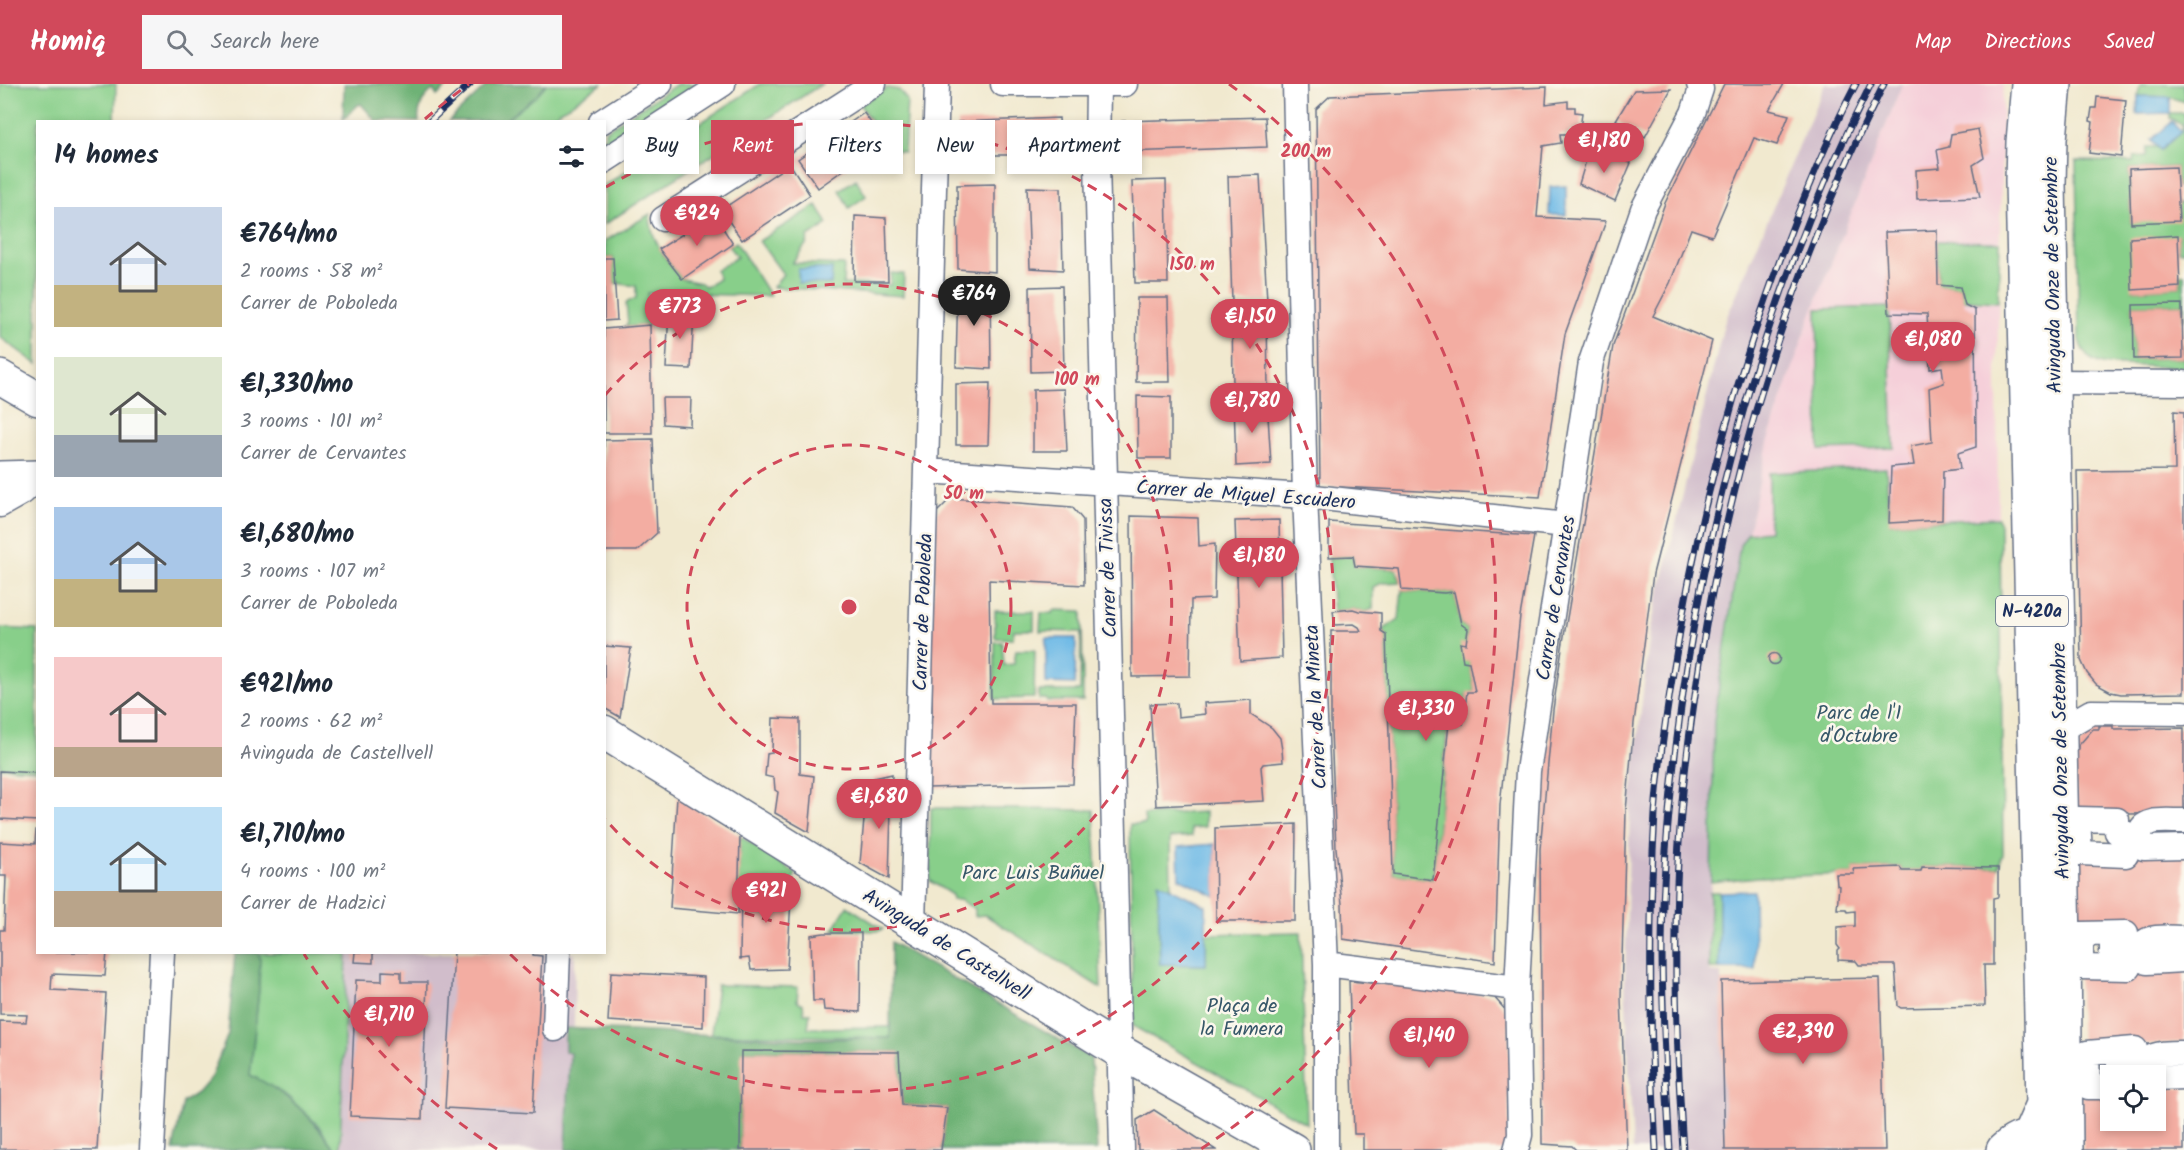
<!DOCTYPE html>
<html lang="en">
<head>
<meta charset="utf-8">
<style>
	:root { --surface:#fff; --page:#f6f6f7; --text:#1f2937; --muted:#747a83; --accent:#d1495b }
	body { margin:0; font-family:Kalam,sans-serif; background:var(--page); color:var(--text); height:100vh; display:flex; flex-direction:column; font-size:22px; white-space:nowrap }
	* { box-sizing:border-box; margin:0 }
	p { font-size:20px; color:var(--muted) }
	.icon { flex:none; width:33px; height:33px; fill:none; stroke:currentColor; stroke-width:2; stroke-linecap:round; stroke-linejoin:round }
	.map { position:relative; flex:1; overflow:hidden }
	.panel { position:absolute; left:36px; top:36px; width:570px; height:834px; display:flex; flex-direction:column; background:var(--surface); border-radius:0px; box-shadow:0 3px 9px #0003 }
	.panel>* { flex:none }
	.hud { position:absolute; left:624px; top:36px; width:570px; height:54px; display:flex; gap:12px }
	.controls { position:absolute; left:2100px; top:981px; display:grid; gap:12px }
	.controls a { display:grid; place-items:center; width:66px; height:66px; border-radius:0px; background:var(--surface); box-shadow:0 3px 9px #0003; font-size:30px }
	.price { position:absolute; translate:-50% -51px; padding:0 14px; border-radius:21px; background:var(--accent); color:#fff; font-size:20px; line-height:39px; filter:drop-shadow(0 2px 3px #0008) }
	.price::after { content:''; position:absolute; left:50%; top:36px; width:18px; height:14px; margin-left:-9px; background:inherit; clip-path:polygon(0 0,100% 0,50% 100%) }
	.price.active { background:#222; color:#fff }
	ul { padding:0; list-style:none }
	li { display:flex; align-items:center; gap:18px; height:150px; padding:0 18px }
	li span { display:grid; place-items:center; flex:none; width:168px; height:120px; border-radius:0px; color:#555 }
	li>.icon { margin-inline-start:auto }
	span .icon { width:72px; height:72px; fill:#fffc; stroke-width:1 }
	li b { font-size:26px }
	h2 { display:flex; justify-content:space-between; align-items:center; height:72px; padding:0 18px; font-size:26px }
	.tag { padding:0 21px; border-radius:0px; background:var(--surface); box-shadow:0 3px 9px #0003; font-size:21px; line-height:54px }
	.tag.active { background:var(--accent); color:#fff }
	header { display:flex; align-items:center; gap:36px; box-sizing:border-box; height:84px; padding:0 30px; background:var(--accent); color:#fff }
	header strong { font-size:28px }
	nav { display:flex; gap:33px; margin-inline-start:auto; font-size:21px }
	.search { width:420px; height:54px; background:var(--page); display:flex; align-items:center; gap:15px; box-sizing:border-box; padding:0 21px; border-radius:0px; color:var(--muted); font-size:22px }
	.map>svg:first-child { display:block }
	.built { fill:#f5cfd9 }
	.industrial { fill:#d1bdcb }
	.green { fill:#88cf8a; stroke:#527f74; stroke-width:1.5 }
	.forest { fill:#6eb276; stroke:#44706a; stroke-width:1.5 }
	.water { fill:#6db9e6; stroke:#4474a2; stroke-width:1.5 }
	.building { fill:#f3ada2 }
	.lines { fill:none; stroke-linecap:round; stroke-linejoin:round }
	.street-casing { stroke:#667086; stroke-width:27 }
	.secondary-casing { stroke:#667086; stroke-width:36 }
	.primary-casing { stroke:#667086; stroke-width:36 }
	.street { stroke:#fff; stroke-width:24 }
	.secondary { stroke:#fff; stroke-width:33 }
	.primary { stroke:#fff; stroke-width:33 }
	.rail-casing { stroke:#1b2f5e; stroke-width:7 }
	.rail { stroke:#fbf7ec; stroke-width:4.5; stroke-dasharray:14; stroke-linecap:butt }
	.ring { fill:none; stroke:#d1495b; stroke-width:3; stroke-dasharray:10 8 }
	.labels { text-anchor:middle; stroke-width:5; stroke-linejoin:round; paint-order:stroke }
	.shield { fill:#fbf7ec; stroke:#5e6b89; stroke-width:1.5 }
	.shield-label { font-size:18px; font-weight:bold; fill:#1b2f5e }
	.street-label { font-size:20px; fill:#1b2f5e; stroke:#fbf7ec }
	.park-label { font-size:20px; fill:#365769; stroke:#fbf7ec }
	.centre { fill:#d1495b; stroke:#fbf7ec; stroke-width:3 }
	.ring-label { font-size:18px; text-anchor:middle; font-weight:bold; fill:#d1495b; stroke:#fbf7ec; stroke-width:5; stroke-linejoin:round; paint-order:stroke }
</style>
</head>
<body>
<header>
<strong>Homiq</strong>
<div class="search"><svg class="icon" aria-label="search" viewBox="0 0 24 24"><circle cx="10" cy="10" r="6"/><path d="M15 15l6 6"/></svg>Search here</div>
<nav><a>Map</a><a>Directions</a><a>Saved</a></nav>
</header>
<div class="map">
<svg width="2184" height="1066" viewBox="0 0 2184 1066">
	<rect width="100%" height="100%" fill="#fbf7ec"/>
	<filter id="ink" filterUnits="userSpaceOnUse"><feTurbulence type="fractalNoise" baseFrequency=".0167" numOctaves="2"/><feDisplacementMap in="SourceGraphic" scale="12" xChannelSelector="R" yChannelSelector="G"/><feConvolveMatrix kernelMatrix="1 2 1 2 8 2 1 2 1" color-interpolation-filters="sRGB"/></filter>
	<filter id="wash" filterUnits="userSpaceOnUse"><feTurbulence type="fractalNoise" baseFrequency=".008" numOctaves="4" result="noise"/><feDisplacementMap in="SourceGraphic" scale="24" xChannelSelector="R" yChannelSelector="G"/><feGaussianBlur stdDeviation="1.35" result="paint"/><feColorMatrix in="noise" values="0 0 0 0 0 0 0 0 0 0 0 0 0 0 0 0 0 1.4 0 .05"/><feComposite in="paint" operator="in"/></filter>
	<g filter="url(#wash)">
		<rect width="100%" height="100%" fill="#f1e9cf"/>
		<path class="built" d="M1902,0H2003L1997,293L1998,434L1942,436L1748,449L1770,350L1809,236Z"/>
		<path class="industrial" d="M1825,0H1902L1809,236L1770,350L1748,449L1740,461L1714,636L1709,888L1721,889L1725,1066H1633L1625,896L1630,723L1650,547L1724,240Z
			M347,869H575L574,943H565L566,968H570L566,1066H341Z"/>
		<path class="green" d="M0,0H116L115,37L38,38L37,280L0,253Z
			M546,0H602L545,37L504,38L536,12Z
			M677,0H703L605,64V47Z
			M760,0H822L605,140V101Z
			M2140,0H2184V18L2170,13L2138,12Z
			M887,4L899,6L907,16L904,68L892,66L882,59L884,57L860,21Z
			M2170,29H2184V102L2177,103L2176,83L2129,85L2131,139L2178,120H2184V167H2179L2178,152L2133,206L2180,203V190H2184V236L2182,220L2133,221L2134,275L2183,274L2184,259V284L2103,280C2088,276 2083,270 2079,255L2076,77L2133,78L2134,73L2146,72L2147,63H2157L2161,66L2181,48L2183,41L2170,35Z
			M856,95L866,112L849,124L839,106Z
			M817,121L828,140L808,153L807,159L792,179L844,181L843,200L890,201L891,189L904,190L903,212L773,203L783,190L759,157Z
			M650,130C650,157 666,175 682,195L701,199L706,203L719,195L716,186L737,173L729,163L736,158L770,212L648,209L650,241L625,243L628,238L626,219L636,214V202L614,199L613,174H605V157Z
			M1937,157L2000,158L1998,218L1963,216L1960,203L1938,201Z
			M1889,223L1894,364L1819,366L1817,225Z
			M1886,384L1890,439L1998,434L2000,441L2003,770L1998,784L1922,783L1921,787H1902L1900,783L1854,785V790L1758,793L1711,798L1714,636L1740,461L1748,449L1769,447V389Z
			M1353,472L1355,482L1396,485L1401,498L1382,499L1373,503V525L1364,528L1353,525L1333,527L1329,473Z
			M1402,506L1444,509L1454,508L1461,540L1468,545L1466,560L1475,608L1467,609L1463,640L1448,639L1433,796L1393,790L1386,550L1381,547L1399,535Z
			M1054,526L1082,527L1083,617H1047L1046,615H1039V607H1080L1081,548L1040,547L1041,529H1053Z
			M995,527H1034V546H1014L1013,555L995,554Z
			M0,544L37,546V685L0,683Z
			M995,558H1002L1004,581L1014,580L1016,566H1035L1034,614L994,615Z
			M931,724L1094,726L1101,904L985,831L975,832V825L960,816H952V811L930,797Z
			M1205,728V743L1191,744L1192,752L1170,754L1171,805L1158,798L1160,880L1206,881V850L1301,848L1307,1040L1133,942L1130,740H1145L1144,731Z
			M740,752L796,790L792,797L751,796L749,806L738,805Z
			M1710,808H1719V885H1709Z
			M847,822L883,845L879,847L833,846Z
			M258,869H347L340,1066H335L318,1041L287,1012L250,991L259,905Z
			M717,901L798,903L797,917L803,920L804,929H810L808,944L891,943V954L711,950Z"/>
		<path class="forest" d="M344,0H450L437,12L433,6C423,13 417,26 419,38L376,37L361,20L358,21L343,36Z
			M488,0H546L536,12L504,37H449Z
			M891,858L1091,974L1097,1066H901H941L947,1024L902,1021L899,968L742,967L740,1066H566L570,969L565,968V944L802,955L890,954Z
			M235,869H258L260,873L259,905L250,991C285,1007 313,1033 335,1066H173L183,1018L197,1009L211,993L228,950Z"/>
		<path class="water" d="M2138,12L2170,13V29L2137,30Z
			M2172,38L2181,48L2160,66L2151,56Z
			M1566,102V131H1549L1550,103Z
			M798,185H832L831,200L799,199Z
			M1046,554H1076L1075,600L1046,599Z
			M1215,760L1216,812L1179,794L1178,763Z
			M1158,798L1206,822V881L1160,880Z
			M1754,807L1755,885H1719V808Z"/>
		<g id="blocks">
			<path class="building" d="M1724,0H1784L1769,26L1789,31L1777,61L1754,54L1712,152L1691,145L1670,199L1653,232L1712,257L1653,490L1634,639L1626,727L1621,914L1627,1066H1576L1572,1062L1542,1060L1540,765L1553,626L1562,564L1613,262L1665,119Z
				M1547,3L1546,20L1568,17V23H1575V28L1582,29L1580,46H1569V50H1560L1561,59L1543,62L1537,133L1606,137L1565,250L1540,413L1320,402L1316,25L1330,12Z
				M1671,5L1645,53L1616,36L1634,6Z
				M2097,13L2126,16L2121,73L2089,69L2093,38L2090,37L2092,24H2096Z
				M864,29L884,57L818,104L798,75Z
				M1265,33L1267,63L1126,68L1122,37Z
				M1059,34L1061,71H958V38Z
				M1978,45L1984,74L1973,81L1980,113L1917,115L1916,86L1940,84L1937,66L1949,63L1951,50Z
				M1590,63L1631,79L1615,117L1579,100Z
				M790,80L810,111L742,156L721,126Z
				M2176,83L2179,137L2131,139L2129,85Z
				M1260,91L1267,217L1232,218L1228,92Z
				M1166,96L1168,199H1135L1132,97Z
				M995,100V188L958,185L957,101Z
				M1027,103L1061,104L1063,186L1030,184Z
				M714,130L733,160L682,195L659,165Z
				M855,132L886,134L888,197H854Z
				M1937,146L1938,201L1960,203L1965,221L1975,226L1976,363L1958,369L1960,385L1943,387L1942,436L1889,439L1891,383L1914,381L1911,362L1932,358L1929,304L1944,299L1942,283L1930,285L1927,230L1889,229L1885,148Z
				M2178,151L2180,203L2132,206L2130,154Z
				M604,174H613L617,236L604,237Z
				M958,199L990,201L991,285L956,283Z
				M1062,202L1064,287L1031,288L1030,203Z
				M1137,214H1168L1170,298H1136Z
				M2182,220L2183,274L2134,275L2133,221Z
				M1267,225L1268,308L1233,305L1232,226Z
				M669,226L694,229L691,285L666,284Z
				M650,241L652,349H604V245Z
				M990,299L988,361H956V300Z
				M1064,305L1067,367H1033V306Z
				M1137,312L1171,313V374H1138Z
				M662,314H691L690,342L663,340Z
				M1267,316L1271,380L1236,382L1234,319Z
				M2174,327L2184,328V609L2121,610L2111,608L2096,600L2087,589L2081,576L2077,387L2175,386Z
				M653,355L657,449L637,467H604V356Z
				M951,414L1072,423L1083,436L1084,501L989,496L991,619H1076L1073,700L928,704L929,632H932V604L929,597L937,428Z
				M1131,432L1198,434L1199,462L1215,460L1214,515L1191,516L1190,592L1132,593Z
				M1279,436L1282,574L1240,577L1235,437Z
				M1329,438L1534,452L1520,532L1500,721L1495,878L1343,855L1342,820L1336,764L1331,646V547H1361L1359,543L1354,540L1335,541L1333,527L1353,525L1359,527L1381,529V547L1386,550L1393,790L1433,796L1449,639L1463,640L1467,608H1475L1469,578L1463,577L1460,559L1466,560L1468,545L1461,540L1454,508L1444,509L1402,506L1399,485L1355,482L1353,472L1329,473Z
				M604,562L631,564L620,633L604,624Z
				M1768.5 575a5.5 5.5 0 1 1 11 0a5.5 5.5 0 1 1-11 0Z
				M1251,616V630L1272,644L1280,654L1282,666L1283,678L1263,680L1261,683L1264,717L1156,722L1150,620L1177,619L1178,633L1205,630L1204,619Z
				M773,634L800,635V690L814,692L809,748L775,729L778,708L775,706L774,694L765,692L767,670L772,669Z
				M2099,642H2113V645L2184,644V729L2076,731L2075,667L2079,666V661L2093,645H2099Z
				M0,687L38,689V737L0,735Z
				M892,690L889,795L860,779L864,736L878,729L874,694Z
				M677,713L740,752L738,830L670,824Z
				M1296,740L1295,837H1216L1215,744Z
				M36,746H38V868H107L105,892L52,890L51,906L106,909L97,1066L0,1065V937L26,938L27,931L0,930V846H4L6,792H0V758L35,760Z
				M2184,768V845L2078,848L2077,771Z
				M1900,783L1902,787H1921L1922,783L1998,784V813L1993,814V881H1984L1985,922L1901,924L1898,922L1895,881H1859L1856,877L1838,876V867L1840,865L1837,861V843L1855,842V827L1847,828L1846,825H1837L1839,802L1837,801L1836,790H1854L1853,785Z
				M750,796L792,797L787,885L751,886L749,874L740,875L741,806H749Z
				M824,849H861L860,928L824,926L823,917H813L811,851Z
				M355,868H373V879L354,878Z
				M454,868H533V871L542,872L533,1029L445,1024Z
				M2078,883L2184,886V958L2081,964Z
				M382,887L401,888V898H427L422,1035L350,1032L356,896L382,897Z
				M611,888L704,893L703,943L608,937Z
				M1880,894L1885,1066H1725L1721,897Z
				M1349,897L1459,907L1493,912L1509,930V1066H1363V1050H1354Z
				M741,967L899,968L902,1021L947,1024L941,1066H740Z
				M2184,1003V1066H2083L2082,1012L2110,1005V1036H2156V1004Z
				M1154,1026L1216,1066H1138L1137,1036Z"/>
		</g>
	</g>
	<g filter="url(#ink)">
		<use href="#blocks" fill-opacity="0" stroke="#667086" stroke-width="1.5"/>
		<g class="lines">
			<g class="street-casing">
				<path id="street" d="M1003,0H1125
					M1295,0L1305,412L1326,880V1066
					M1098,1L1097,78L1122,1066
					M601,38L660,0
					M604,77L723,0
					M663,135L874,0
					M2054,298L2184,299
					M926,387L1305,412L1566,441
					M0,421L23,408L38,394
					M2060,646L2091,628L2184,629
					M2078,735L2117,736V748L2125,749L2126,771L2080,769Z
					M2184,737C2171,738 2142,732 2140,750C2139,756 2140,759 2144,764L2184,763
					M913,840L937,0
					M2126,849V860L2112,861V874H2129V884L2081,883V850Z
					M2184,854C2167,854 2137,848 2141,872L2147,878L2184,876
					M1326,880L1517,904
					M555,945L558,868
					M2151,992C2133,967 2171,969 2184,969
					M2156,994L2184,993
					M2110,1003H2088L2087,969L2135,965L2136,976L2119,978V990L2136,992
					M152,1066L162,868
					M1516,1066L1520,1051L1517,904L1528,687L1591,278L1643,125L1693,29L1701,5L1699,0"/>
			</g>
			<g class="secondary-casing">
				<path id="secondary" d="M0,293L38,315
					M0,394L38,393
					M604,648L1119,967L1293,1066"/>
			</g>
			<g class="primary-casing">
				<path id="primary" d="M2028,0L2023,58L2022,97L2043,1020L2029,1052
					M2055,0L2050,55L2049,100L2064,860L2066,1066
					M2003,1066C2018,1052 2032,1049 2050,1058"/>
			</g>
			<use href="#street" class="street"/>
			<use href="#secondary" class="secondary"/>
			<use href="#primary" class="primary"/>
			<g class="rail-casing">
				<path id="rail" d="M430,37L470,0
					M1656,1066C1650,954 1648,842 1655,730C1659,677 1667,624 1676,571C1696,444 1728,320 1772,198C1796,131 1823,63 1856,0
					M1670,1066C1666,998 1662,930 1662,862C1663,768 1673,674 1687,582C1719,380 1778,183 1871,0
					M1683,1066C1676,954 1672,842 1681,730C1685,676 1693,624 1701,571C1733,373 1794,179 1884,0"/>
			</g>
			<use href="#rail" class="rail"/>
		</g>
	</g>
	<g class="ring">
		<circle cx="849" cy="523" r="162"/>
		<path d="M605 311A323 323 0 1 1 605 735"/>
		<path d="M606 103A485 485 0 1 1 509 869"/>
		<path d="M497 1065A646 646 0 0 1 304 870M425 35A646 646 0 0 1 469 0M1229 0A646 646 0 0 1 1201 1065"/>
	</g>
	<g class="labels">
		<rect class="shield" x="1996" y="512" width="72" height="30" rx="4.5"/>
		<g class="shield-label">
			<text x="2032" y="533">N-420a</text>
		</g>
		<g class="street-label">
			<text transform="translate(2052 191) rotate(-91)" y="7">Avinguda Onze de Setembre</text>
			<text transform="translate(1246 410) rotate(4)" y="7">Carrer de Miquel Escudero</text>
			<text transform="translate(1107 484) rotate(-92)" y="7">Carrer de Tivissa</text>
			<text transform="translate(1555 514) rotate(-81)" y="7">Carrer de Cervantes</text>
			<text transform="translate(922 528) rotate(-88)" y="7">Carrer de Poboleda</text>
			<text transform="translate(1315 623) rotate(-93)" y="7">Carrer de la Mineta</text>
			<text transform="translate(2060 677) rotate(-91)" y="7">Avinguda Onze de Setembre</text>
			<text transform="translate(947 860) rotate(32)" y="7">Avinguda de Castellvell</text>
		</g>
		<g class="park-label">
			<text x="1859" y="635">Parc de l'1<tspan x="1859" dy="23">d'Octubre</tspan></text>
			<text x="1033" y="795">Parc Luis Buñuel</text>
			<text x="1242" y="928">Plaça de<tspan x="1242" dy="23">la Fumera</tspan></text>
		</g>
	</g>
	<circle cx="849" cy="523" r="9" class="centre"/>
	<g class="ring-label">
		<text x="1306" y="73">200 m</text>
		<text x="1192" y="186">150 m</text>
		<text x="1077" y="301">100 m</text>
		<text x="964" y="415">50 m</text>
	</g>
</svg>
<div class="controls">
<a><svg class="icon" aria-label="locate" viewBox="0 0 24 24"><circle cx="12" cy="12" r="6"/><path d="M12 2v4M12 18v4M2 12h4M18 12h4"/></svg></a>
</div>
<b class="price" style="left:1604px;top:90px">€1,180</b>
<b class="price" style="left:697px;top:163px">€924</b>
<b class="price active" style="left:974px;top:243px">€764</b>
<b class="price" style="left:680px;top:256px">€773</b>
<b class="price" style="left:1250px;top:266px">€1,150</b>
<b class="price" style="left:1933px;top:289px">€1,080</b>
<b class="price" style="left:1252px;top:350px">€1,780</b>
<b class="price" style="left:1259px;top:505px">€1,180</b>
<b class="price" style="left:1426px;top:658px">€1,330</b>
<b class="price" style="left:879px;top:746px">€1,680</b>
<b class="price" style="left:766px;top:840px">€921</b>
<b class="price" style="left:389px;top:964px">€1,710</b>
<b class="price" style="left:1803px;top:981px">€2,390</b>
<b class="price" style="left:1429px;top:985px">€1,140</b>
<div class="hud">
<a class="tag">Buy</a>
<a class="tag active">Rent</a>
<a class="tag">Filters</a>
<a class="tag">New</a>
<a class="tag">Apartment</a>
</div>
<section class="panel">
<h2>14 homes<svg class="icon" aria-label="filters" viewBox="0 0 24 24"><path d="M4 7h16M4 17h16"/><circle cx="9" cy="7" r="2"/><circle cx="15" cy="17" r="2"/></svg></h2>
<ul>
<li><span style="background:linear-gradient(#c9d6e8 65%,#c2b280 0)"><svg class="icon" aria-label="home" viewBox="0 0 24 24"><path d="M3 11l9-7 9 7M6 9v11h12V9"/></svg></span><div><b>€764/mo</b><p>2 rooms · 58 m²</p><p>Carrer de Poboleda</p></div></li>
<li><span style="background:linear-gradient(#dfe7d0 65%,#9aa5b1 0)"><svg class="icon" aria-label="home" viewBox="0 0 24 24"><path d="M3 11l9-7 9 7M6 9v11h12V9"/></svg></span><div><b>€1,330/mo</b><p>3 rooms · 101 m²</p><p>Carrer de Cervantes</p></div></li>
<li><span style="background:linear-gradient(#a9c7e8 60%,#c2b280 0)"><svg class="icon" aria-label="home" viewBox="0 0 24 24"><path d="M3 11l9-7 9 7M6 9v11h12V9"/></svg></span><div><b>€1,680/mo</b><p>3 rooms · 107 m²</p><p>Carrer de Poboleda</p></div></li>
<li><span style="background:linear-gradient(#f6c9c9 75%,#b9a48a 0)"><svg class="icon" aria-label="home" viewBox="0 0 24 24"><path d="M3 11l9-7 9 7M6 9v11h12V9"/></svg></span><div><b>€921/mo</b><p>2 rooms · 62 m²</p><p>Avinguda de Castellvell</p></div></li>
<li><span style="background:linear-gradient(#bfe0f5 70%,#b9a48a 0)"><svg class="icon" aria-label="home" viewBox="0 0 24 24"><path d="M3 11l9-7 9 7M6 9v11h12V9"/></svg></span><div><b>€1,710/mo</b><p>4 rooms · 100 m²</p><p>Carrer de Hadzici</p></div></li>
</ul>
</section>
</div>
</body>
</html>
